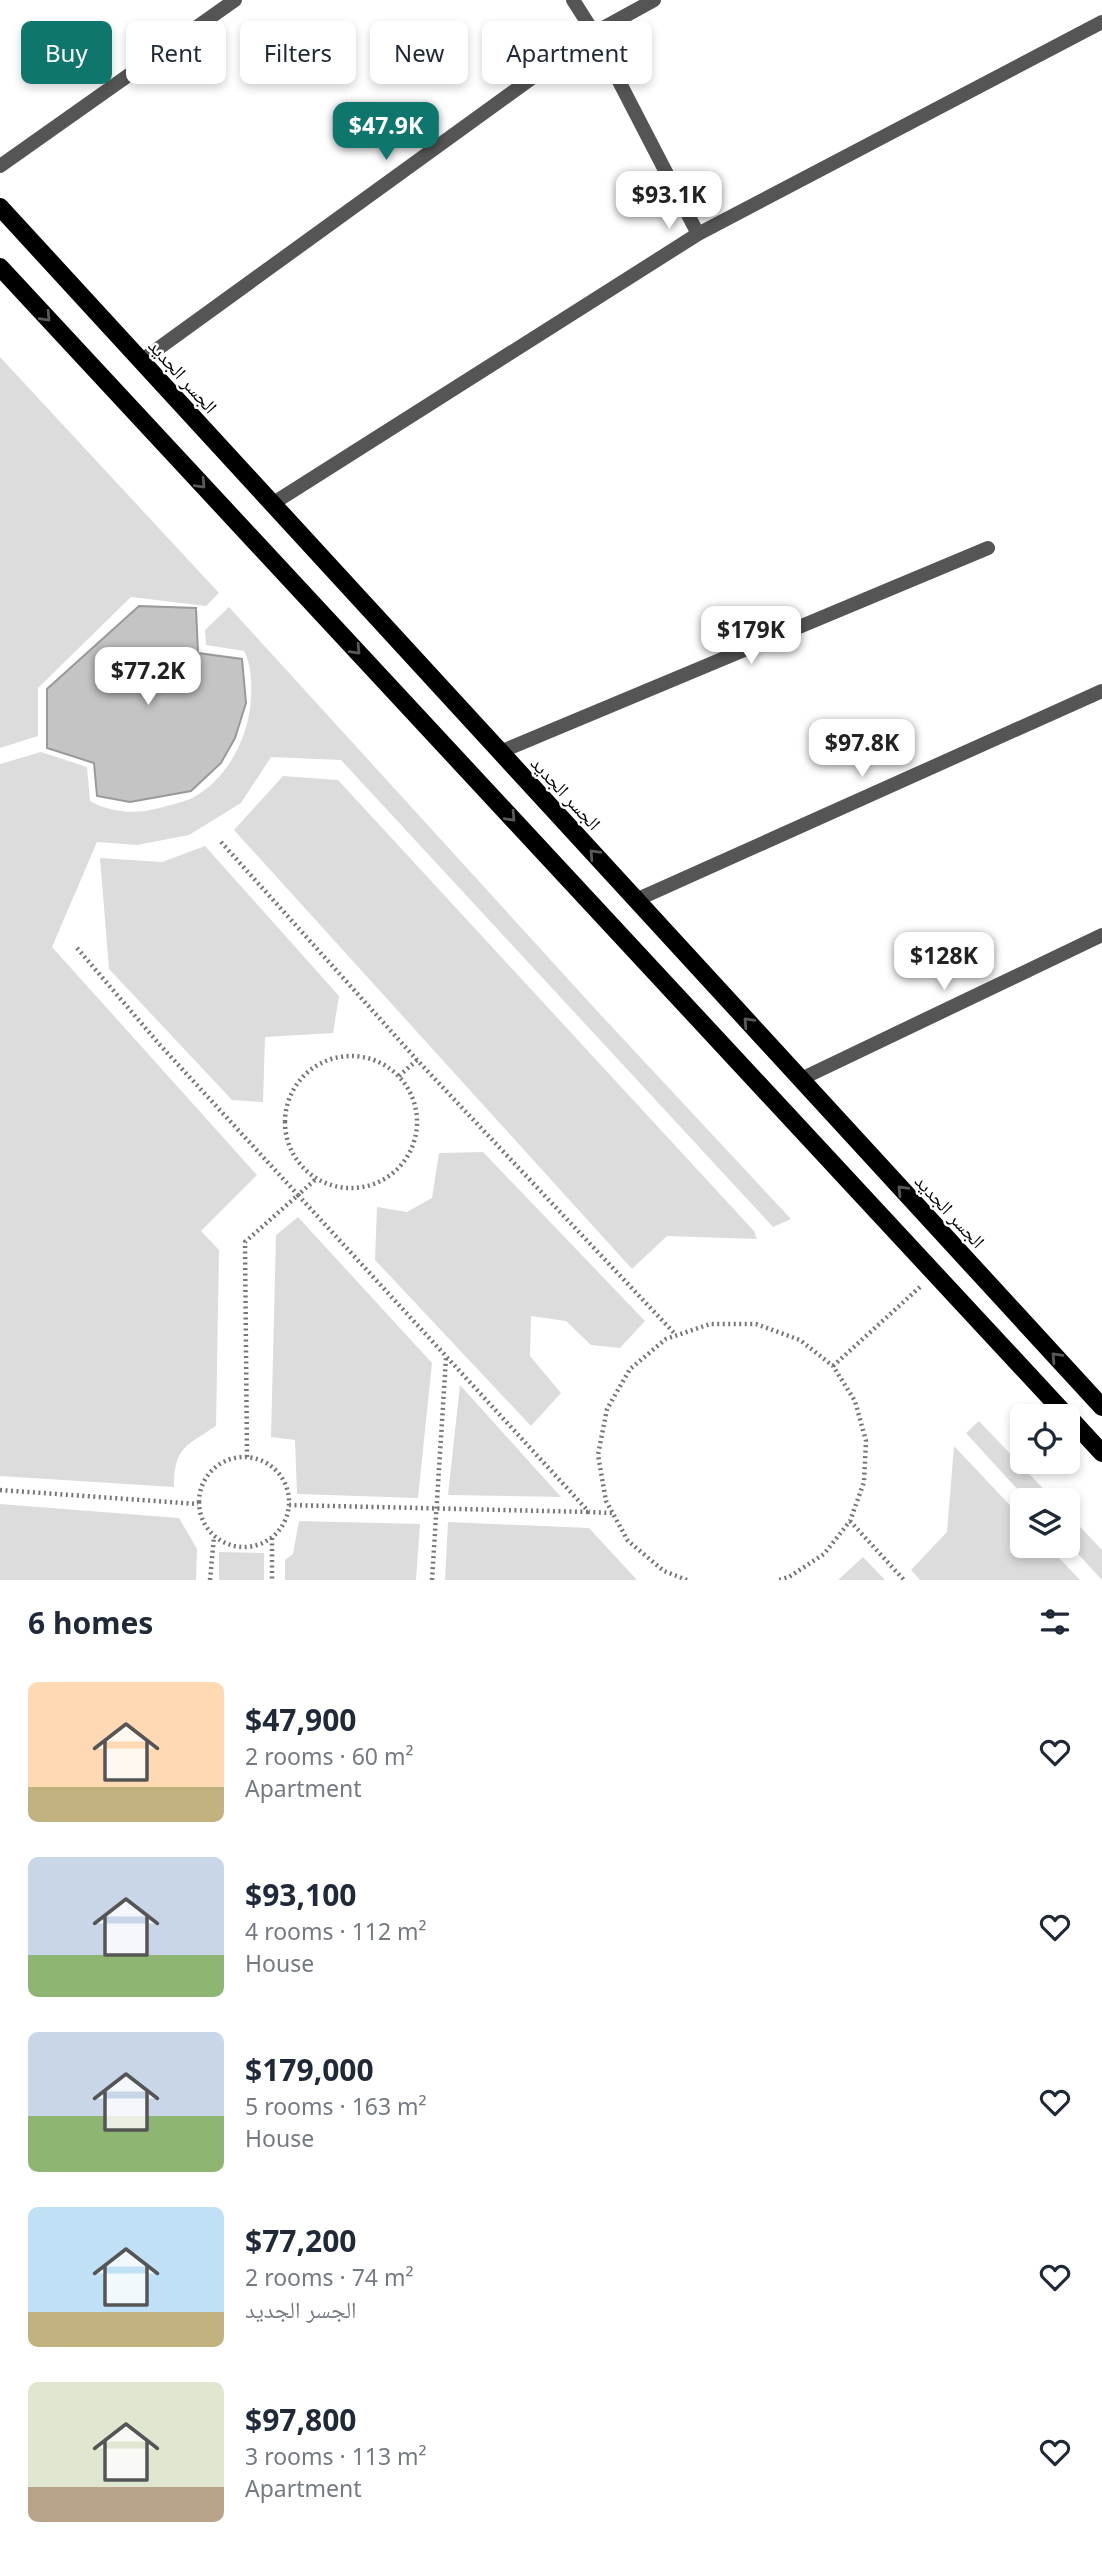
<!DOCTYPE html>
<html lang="en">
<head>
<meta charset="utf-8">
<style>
	:root { --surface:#fff; --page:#f2f2f3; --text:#1f2937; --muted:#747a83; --accent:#0f766e }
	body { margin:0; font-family:"Noto Sans","Noto Naskh Arabic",sans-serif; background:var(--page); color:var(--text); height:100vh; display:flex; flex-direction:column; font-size:26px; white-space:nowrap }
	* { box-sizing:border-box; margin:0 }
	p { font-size:23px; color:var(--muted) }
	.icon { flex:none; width:38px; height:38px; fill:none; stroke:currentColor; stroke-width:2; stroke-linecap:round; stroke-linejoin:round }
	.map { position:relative; height:1580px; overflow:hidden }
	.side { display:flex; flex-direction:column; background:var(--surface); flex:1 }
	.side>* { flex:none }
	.top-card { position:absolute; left:21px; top:21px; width:700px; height:63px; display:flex; gap:14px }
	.tools { position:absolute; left:1010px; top:1404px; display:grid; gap:14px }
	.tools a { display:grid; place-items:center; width:70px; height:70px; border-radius:10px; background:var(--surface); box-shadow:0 4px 10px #0003; font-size:35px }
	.price { position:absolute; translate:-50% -60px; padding:0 16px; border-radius:14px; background:#fff; color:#222; font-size:23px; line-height:46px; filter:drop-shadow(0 2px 4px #0008) }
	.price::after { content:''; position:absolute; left:50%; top:42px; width:21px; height:16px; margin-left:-10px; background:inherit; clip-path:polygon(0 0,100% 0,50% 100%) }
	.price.on { background:var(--accent); color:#fff }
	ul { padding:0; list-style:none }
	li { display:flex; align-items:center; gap:21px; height:175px; padding:0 28px }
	li span { display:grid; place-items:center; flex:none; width:196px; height:140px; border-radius:10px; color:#555 }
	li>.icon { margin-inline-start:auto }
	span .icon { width:84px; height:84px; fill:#fffc; stroke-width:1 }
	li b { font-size:30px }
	h2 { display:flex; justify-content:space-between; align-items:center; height:84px; padding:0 28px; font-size:30px }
	.chip { padding:0 24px; border-radius:10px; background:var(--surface); box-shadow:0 4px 10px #0003; font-size:24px; line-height:63px }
	.chip.on { background:var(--accent); color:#fff }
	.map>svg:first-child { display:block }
	.green { fill:#dcdcdc }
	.building { fill:#c4c4c4; stroke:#999; stroke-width:2 }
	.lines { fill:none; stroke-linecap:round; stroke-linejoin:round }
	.path { stroke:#777; stroke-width:4.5; stroke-dasharray:2 3.5; stroke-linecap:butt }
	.minor { stroke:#555; stroke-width:14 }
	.primary { stroke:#000; stroke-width:18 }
	.oneway { stroke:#595959 }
	.labels { text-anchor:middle; stroke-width:5; stroke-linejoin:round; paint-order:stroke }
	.street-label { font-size:19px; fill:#000; stroke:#fff }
</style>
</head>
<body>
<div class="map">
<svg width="1102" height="1580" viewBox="0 0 1102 1580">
	<rect width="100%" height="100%" fill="#fff"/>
	<path class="green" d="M0,357L219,593L206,606L131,597L38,688V736L0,748Z
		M229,607L599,1013L791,1219L773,1227L341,760L271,757L241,803L189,835L137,845L97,842L52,947L257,1175L201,1231L219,1250L216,1426C186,1446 174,1447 174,1487L0,1476V764L41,752L87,767L90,801C111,813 138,815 163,807C173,804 185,802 194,797C228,778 249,737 251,698C252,683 251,664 244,651L206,645L205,630Z
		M283,776L338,780L754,1231L757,1239L667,1236L632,1269L234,830Z
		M205,846L339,996L333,1033L265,1037L263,1102L232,1100L109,969L100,858L162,862Z
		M483,1152L645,1321L620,1348L591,1345L566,1321L531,1316L530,1356L561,1393L531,1426L375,1260L377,1207L407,1212L432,1198L439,1153Z
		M298,1217L432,1363L418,1498L297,1494L295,1440L271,1437L276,1235Z
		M460,1385L561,1497L448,1495Z
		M979,1421L1054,1500H1027L966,1433Z
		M954,1446L1022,1518V1545H1047L1080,1580H920L911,1570L947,1532Z
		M0,1504L179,1518L197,1549L196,1580H0Z
		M1068,1514L1102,1550V1580L1068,1543Z
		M299,1521L420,1524L416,1580H285V1560L293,1554Z
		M448,1522L589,1528L637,1580H445Z
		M219,1552L264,1553V1580H219Z
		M863,1557L885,1580H838Z"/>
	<path class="building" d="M139,606L196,608L198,653L242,659L246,703L235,738L221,763L191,791L130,802L97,796L94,763L47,748V689Z"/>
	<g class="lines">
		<path class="path" d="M221,842L417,1060L676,1335
			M77,948L160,1045L298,1195L317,1178
			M285 1122a66 66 0 1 1 132 0a66 66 0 1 1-132 0Z
			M399,1076L417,1060
			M833,1366L920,1287
			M199 1502a45 45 0 1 1 90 0a45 45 0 1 1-90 0Z
			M247,1457L245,1242L298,1195L589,1512L613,1513
			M0,1490L198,1504
			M289,1505L589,1512
			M850,1521L904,1580
			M272,1538V1580
			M210,1580L214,1537
			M432,1580L446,1358
			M687,1580L664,1571L628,1541L606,1501L598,1455L607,1409L630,1369L666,1339L710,1324H756L800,1340L833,1366L855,1401L866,1441L864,1482L850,1521L824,1554L789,1577L779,1580"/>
		<path class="minor" d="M573,0L594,33L698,234
			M0,166L235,0
			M141,361L594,33L654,0
			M272,504L698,234L1102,22
			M500,752L988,548
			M636,900L1102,691
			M801,1079L1102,935"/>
		<path class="primary" d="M0,207L1102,1407
			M0,267L1067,1416
			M1068,1416L1102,1453"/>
	</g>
	<defs><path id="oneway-chevron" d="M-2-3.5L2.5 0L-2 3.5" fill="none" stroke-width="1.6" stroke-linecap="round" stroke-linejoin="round" transform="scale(1.75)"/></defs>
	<g class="oneway">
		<use href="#oneway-chevron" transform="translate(46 317) rotate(47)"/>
		<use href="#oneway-chevron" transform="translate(201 484) rotate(47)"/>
		<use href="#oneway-chevron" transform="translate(356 650) rotate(47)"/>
		<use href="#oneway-chevron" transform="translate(511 817) rotate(47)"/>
		<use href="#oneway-chevron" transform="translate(594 854) rotate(-133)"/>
		<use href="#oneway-chevron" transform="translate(748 1022) rotate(-133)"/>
		<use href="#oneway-chevron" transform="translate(902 1190) rotate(-133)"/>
		<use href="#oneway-chevron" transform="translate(1056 1357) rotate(-133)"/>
	</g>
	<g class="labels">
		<g class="street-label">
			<text transform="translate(183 376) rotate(48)" y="7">الجسر الجديد</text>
			<text transform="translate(566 793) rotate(47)" y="7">الجسر الجديد</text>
			<text transform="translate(950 1211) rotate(47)" y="7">الجسر الجديد</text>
		</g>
	</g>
</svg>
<div class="tools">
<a><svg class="icon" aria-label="locate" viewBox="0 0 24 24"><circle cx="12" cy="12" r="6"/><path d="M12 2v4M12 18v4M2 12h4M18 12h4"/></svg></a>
<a><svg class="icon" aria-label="layers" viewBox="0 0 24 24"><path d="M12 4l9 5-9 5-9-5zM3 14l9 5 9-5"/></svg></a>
</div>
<b class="price on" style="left:386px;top:162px">$47.9K</b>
<b class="price" style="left:669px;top:231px">$93.1K</b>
<b class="price" style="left:751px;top:666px">$179K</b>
<b class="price" style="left:148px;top:707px">$77.2K</b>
<b class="price" style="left:862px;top:779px">$97.8K</b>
<b class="price" style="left:944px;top:992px">$128K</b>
<div class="top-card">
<a class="chip on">Buy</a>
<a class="chip">Rent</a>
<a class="chip">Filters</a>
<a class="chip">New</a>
<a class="chip">Apartment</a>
</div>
</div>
<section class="side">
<h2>6 homes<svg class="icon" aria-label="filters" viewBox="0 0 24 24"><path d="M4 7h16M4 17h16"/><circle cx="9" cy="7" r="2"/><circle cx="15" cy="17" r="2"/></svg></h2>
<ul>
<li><span style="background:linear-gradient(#ffd9b3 75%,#c2b280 0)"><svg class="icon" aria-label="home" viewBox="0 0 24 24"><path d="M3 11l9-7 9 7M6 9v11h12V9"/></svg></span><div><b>$47,900</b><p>2 rooms · 60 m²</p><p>Apartment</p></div><svg class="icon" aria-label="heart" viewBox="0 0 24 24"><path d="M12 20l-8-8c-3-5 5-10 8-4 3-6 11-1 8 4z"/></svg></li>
<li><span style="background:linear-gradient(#c9d6e8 70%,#8fb573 0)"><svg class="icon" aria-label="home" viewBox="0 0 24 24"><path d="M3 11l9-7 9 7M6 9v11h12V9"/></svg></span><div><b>$93,100</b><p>4 rooms · 112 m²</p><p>House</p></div><svg class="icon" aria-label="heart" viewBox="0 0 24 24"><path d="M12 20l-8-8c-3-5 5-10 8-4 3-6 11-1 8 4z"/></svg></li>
<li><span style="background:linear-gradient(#c9d6e8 60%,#8fb573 0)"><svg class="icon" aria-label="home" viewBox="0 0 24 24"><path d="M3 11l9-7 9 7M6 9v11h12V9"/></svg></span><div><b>$179,000</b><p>5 rooms · 163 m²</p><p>House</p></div><svg class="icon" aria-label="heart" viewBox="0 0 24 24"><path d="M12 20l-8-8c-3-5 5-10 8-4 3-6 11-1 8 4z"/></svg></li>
<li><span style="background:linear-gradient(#bfe0f5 75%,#c2b280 0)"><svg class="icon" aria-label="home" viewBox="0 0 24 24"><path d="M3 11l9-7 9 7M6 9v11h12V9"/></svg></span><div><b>$77,200</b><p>2 rooms · 74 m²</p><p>الجسر الجديد</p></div><svg class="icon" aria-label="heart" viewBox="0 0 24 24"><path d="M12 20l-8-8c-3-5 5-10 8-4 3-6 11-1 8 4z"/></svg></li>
<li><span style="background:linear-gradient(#dfe7d0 75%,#b9a48a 0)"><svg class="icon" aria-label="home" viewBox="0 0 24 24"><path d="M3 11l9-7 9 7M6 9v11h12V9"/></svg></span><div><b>$97,800</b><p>3 rooms · 113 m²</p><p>Apartment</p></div><svg class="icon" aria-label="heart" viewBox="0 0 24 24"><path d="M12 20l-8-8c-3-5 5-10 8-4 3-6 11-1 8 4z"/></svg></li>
</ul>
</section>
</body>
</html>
